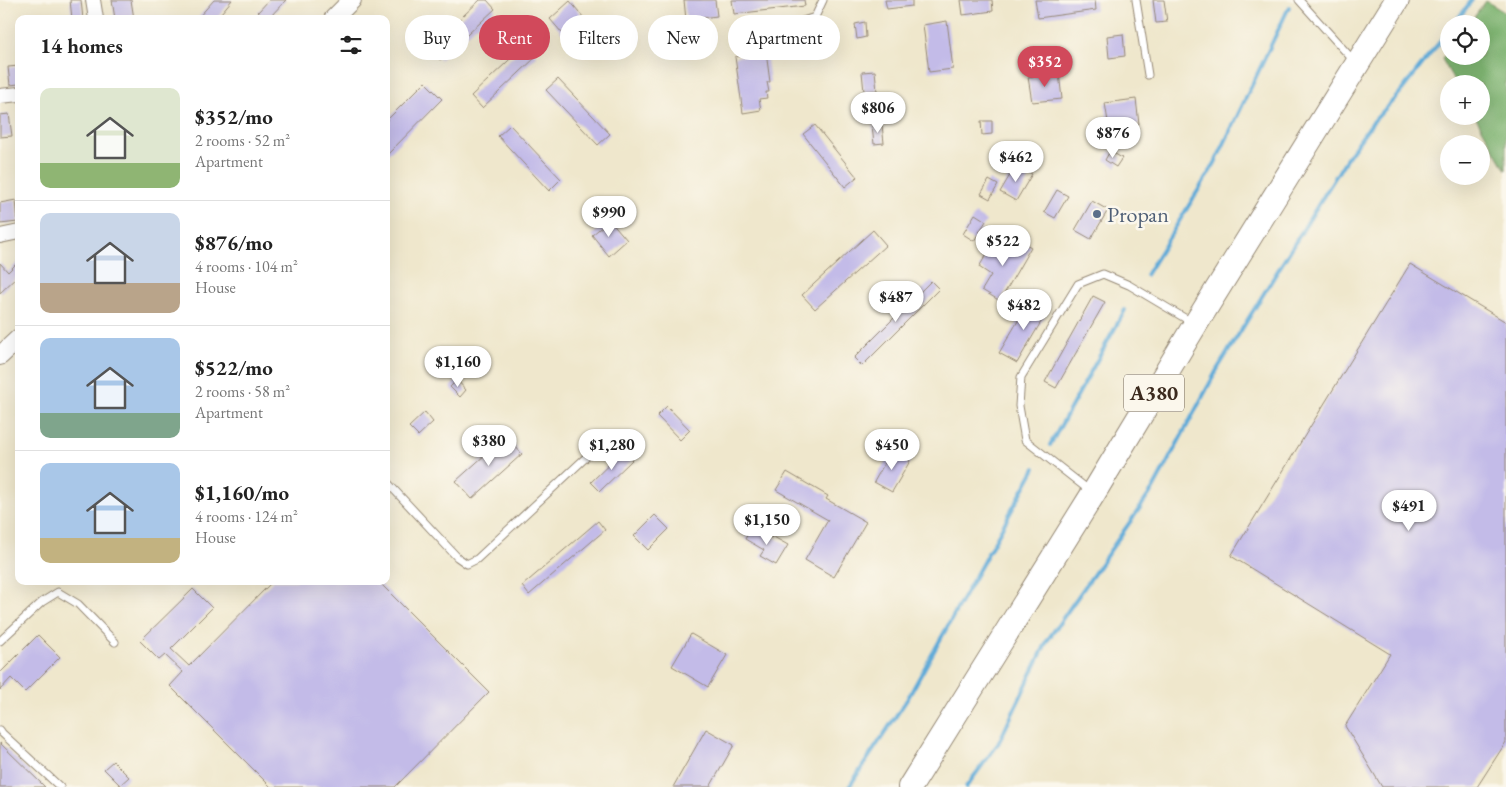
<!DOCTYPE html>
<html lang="en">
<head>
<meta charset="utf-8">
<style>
	:root { --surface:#fff; --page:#f6f6f6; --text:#222; --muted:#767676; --line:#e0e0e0; --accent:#d1495b }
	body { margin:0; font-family:"EB Garamond",serif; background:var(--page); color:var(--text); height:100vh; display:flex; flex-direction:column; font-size:19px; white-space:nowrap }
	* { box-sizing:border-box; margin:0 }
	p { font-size:16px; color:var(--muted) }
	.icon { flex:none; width:28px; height:28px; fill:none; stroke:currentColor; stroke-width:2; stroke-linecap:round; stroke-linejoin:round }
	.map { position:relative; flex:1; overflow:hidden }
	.side { position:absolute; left:15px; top:15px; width:375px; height:570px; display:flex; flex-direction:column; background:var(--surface); border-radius:10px; box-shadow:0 5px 20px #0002 }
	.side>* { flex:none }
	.guide { position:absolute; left:405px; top:15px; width:475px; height:45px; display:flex; gap:10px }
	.controls { position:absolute; left:1440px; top:15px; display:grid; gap:10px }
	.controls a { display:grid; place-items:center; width:50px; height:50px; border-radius:50%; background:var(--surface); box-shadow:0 5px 20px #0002; font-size:25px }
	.price { position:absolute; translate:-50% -42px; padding:0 11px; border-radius:18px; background:#fff; color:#222; font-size:16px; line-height:32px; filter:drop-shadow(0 1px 2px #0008) }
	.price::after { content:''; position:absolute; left:50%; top:30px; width:15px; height:11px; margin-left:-8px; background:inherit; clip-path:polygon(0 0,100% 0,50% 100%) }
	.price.selected { background:var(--accent); color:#fff }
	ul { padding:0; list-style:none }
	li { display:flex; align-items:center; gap:15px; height:125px; padding:0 25px }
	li+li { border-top:1px solid var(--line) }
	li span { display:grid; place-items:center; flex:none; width:140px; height:100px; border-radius:10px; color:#555 }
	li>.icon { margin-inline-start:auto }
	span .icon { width:60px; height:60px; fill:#fffc; stroke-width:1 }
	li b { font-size:21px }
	h2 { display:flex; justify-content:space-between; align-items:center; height:60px; padding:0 25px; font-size:21px }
	.tag { padding:0 18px; border-radius:22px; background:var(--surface); box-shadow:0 5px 20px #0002; font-size:18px; line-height:45px }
	.tag.selected { background:var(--accent); color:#fff }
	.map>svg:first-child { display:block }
	.forest { fill:#7eb471; stroke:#5c6f48 }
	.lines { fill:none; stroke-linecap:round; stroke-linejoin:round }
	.stream { stroke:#60abd8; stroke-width:4 }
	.building { fill:#c3bbe8 }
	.service-casing { stroke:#958875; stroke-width:9 }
	.minor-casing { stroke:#958875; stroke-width:16 }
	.tertiary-casing { stroke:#958875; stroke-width:20 }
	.trunk-casing { stroke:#958875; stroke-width:26 }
	.service { stroke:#fff; stroke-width:7 }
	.minor { stroke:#fff; stroke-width:14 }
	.tertiary { stroke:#fff; stroke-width:18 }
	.trunk { stroke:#fff; stroke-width:24 }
	.service-dot { fill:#5c6f8a; stroke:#fbf7ec; stroke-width:2 }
	.labels { text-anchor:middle; stroke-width:5; stroke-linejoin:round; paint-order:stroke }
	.shield { fill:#fbf7ec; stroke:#75685c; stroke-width:1 }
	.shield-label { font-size:21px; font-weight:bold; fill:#3b2a1e }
	.service-label { font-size:22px; fill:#4e5e75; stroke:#fbf7ec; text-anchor:start }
</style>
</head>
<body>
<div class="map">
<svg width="1506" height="787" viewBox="0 0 1506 787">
	<rect width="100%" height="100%" fill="#fbf7ec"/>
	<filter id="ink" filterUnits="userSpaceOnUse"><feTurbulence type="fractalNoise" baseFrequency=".02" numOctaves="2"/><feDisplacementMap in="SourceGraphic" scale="10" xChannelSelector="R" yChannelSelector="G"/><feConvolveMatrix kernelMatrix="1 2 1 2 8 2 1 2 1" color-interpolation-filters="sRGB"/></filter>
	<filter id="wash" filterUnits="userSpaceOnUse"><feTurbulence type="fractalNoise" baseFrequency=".0096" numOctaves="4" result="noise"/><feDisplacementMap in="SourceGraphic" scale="20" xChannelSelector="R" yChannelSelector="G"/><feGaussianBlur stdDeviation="1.12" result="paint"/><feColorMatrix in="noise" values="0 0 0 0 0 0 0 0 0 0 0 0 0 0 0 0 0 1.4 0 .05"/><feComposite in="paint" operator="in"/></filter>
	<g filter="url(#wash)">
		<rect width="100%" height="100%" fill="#efe7cc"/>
		<path class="forest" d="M1486,1L1506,13V170L1475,116H1481V84H1456L1442,59L1449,50V56H1481V24H1469Z"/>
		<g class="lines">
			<path class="stream" d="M1454,24L1472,0
				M1146,275L1215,163L1289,7
				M1050,445L1125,310
				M849,787L908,698L1035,468
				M966,787L998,744L1047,641L1153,489L1218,368L1347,158L1372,123L1399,94L1449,30"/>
		</g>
		<g id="blocks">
			<path class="building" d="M70,0H81L83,19H72Z
				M112,0H131L134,19H115Z
				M214,0H232L216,19H197Z
				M269,0H286L268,19H265L258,12Z
				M480,0H487L495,9L440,60L429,48Z
				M684,0H715L717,16L686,20Z
				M732,0H804L805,6L734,14Z
				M885,0H912V6L887,9Z
				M961,0H992L993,11L963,15Z
				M1035,0H1095L1096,10L1038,18Z
				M1153,0H1164L1167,22L1156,23Z
				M570,1L588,23L568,40L550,19Z
				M947,21L953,69L929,72L923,25Z
				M865,22L866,37L857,39L855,24Z
				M630,33L638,43L629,52L620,41Z
				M1123,34L1125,56L1109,58L1107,36Z
				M526,44L537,56L482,108L471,96Z
				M766,52L770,82H767L769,92H766L767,98L759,99L761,110L743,113L735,57Z
				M19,66V84L10,85L8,67Z
				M875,71L877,91L864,92L862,72Z
				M1059,73L1062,99L1032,102L1028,77Z
				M558,79L610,134L598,145L546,90Z
				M425,82L442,99L386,156V121Z
				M1136,99L1139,124L1109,128L1105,103Z
				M9,114L12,136L0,137V115Z
				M981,121H992V134L982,135Z
				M510,125L561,179L549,191L498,136Z
				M815,125L857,177L845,187L803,134Z
				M882,125L884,143L874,144L872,126Z
				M1110,151L1122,158L1116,167L1105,160Z
				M1016,165L1032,174L1016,201L1000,192Z
				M989,180L998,185L990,199L981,194Z
				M1057,190L1068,196L1055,218L1044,212Z
				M16,200L18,222L0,224V203Z
				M1092,201L1108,210L1091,239L1075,230Z
				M975,214L986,221L974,241L963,234Z
				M610,220L627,240L609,256L592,235Z
				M873,230L886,245L815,309L802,295Z
				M1014,237L1031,247L1000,301L982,290L991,275L979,267L992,245L1004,253Z
				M19,261V275L0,293V263L8,272Z
				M1410,264L1506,322V742L1477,787H1382L1345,726L1390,654L1231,556Z
				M931,281L939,289L862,366L854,358Z
				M1093,296L1105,302L1056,388L1045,382Z
				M1031,299L1048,310L1017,363L999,353Z
				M457,380L466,390L460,397L450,387Z
				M667,406L690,430L680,440L657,416Z
				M425,412L433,422L418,436L409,427Z
				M506,436L522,454L472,499L456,481Z
				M892,450L910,461L892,492L874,482Z
				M623,451L632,460L600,491L591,482Z
				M787,472L828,496L826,499L866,522L834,577L805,560L828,520L776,490Z
				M655,515L669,529L648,550L634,536Z
				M598,521L605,530L529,595L522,586Z
				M752,527L771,538L772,536L788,545L776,565L760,556L764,550L745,539Z
				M273,581H378L489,692L395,787H271L170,686L183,672L165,655L159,660L140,641L193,589L212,608L171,649L189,666Z
				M691,634L727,655L708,687L672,666Z
				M38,635L60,657L25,692L11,678L0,690V673Z
				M706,729L734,745L710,787H673Z
				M0,743L45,787H0Z
				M113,761L129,777L120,785L104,769Z"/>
		</g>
	</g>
	<g filter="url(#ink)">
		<use href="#blocks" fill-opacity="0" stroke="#958875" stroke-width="1"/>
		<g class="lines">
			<g class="service-casing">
				<path id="service" d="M1136,0L1148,75
					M1299,0L1354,61
					M737,30L791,25L815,17L823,0
					M386,481L457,557L467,564L477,559L596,448
					M1090,491L1025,440L1019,406L1021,377L1078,284L1103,274L1129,285L1193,323
					M0,641L42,602L58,592L78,604L115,642
					M0,730L2,733L60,787"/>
			</g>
			<g class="minor-casing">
				<path id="minor" d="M93,0L96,19
					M0,96L19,94
					M0,236L19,232"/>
			</g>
			<g class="tertiary-casing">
				<path id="tertiary" d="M333,19L352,0
					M0,356L19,338"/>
			</g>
			<g class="trunk-casing">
				<path id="trunk" d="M910,787L1093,494L1195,325L1397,0"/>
			</g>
			<use href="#service" class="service"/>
			<use href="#minor" class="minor"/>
			<use href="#tertiary" class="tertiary"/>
			<use href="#trunk" class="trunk"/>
		</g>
	</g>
	<circle class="service-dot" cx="1097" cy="214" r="5"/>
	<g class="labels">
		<rect class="shield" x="1124" y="374.5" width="60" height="37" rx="4"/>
		<g class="shield-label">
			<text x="1154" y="400">A380</text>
		</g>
		<g class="service-label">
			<text x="1107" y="222">Propan</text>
		</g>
	</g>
</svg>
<div class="controls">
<a><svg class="icon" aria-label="locate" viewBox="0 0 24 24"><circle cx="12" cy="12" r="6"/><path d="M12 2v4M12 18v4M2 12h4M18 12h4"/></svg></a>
<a>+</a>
<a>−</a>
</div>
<b class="price selected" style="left:1045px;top:88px">$352</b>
<b class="price" style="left:878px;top:134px">$806</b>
<b class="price" style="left:1113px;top:159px">$876</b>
<b class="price" style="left:1016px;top:183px">$462</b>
<b class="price" style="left:609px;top:238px">$990</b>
<b class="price" style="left:1003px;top:267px">$522</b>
<b class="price" style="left:896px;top:323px">$487</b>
<b class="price" style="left:1024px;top:331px">$482</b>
<b class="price" style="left:458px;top:388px">$1,160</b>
<b class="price" style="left:489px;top:467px">$380</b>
<b class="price" style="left:612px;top:471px">$1,280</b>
<b class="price" style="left:892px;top:471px">$450</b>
<b class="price" style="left:1409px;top:532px">$491</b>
<b class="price" style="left:767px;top:546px">$1,150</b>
<div class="guide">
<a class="tag">Buy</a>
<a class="tag selected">Rent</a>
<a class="tag">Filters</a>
<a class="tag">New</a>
<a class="tag">Apartment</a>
</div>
<section class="side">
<h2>14 homes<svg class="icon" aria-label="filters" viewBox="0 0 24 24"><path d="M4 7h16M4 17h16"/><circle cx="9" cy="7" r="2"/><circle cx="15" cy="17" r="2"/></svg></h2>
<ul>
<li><span style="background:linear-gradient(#dfe7d0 75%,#8fb573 0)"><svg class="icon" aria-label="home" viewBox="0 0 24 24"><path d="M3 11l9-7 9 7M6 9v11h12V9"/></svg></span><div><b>$352/mo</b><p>2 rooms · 52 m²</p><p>Apartment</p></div></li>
<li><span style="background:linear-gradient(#c9d6e8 70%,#b9a48a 0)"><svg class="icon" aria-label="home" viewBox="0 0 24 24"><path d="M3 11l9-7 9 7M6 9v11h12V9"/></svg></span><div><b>$876/mo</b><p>4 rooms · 104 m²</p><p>House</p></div></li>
<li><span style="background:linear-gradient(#a9c7e8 75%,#7fa58c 0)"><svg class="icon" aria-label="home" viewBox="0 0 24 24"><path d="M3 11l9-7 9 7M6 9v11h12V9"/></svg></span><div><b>$522/mo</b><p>2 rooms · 58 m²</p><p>Apartment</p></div></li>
<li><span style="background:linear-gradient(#a9c7e8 75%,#c2b280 0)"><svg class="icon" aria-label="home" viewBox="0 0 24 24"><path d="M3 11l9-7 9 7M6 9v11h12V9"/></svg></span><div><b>$1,160/mo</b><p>4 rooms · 124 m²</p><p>House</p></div></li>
</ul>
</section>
</div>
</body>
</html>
